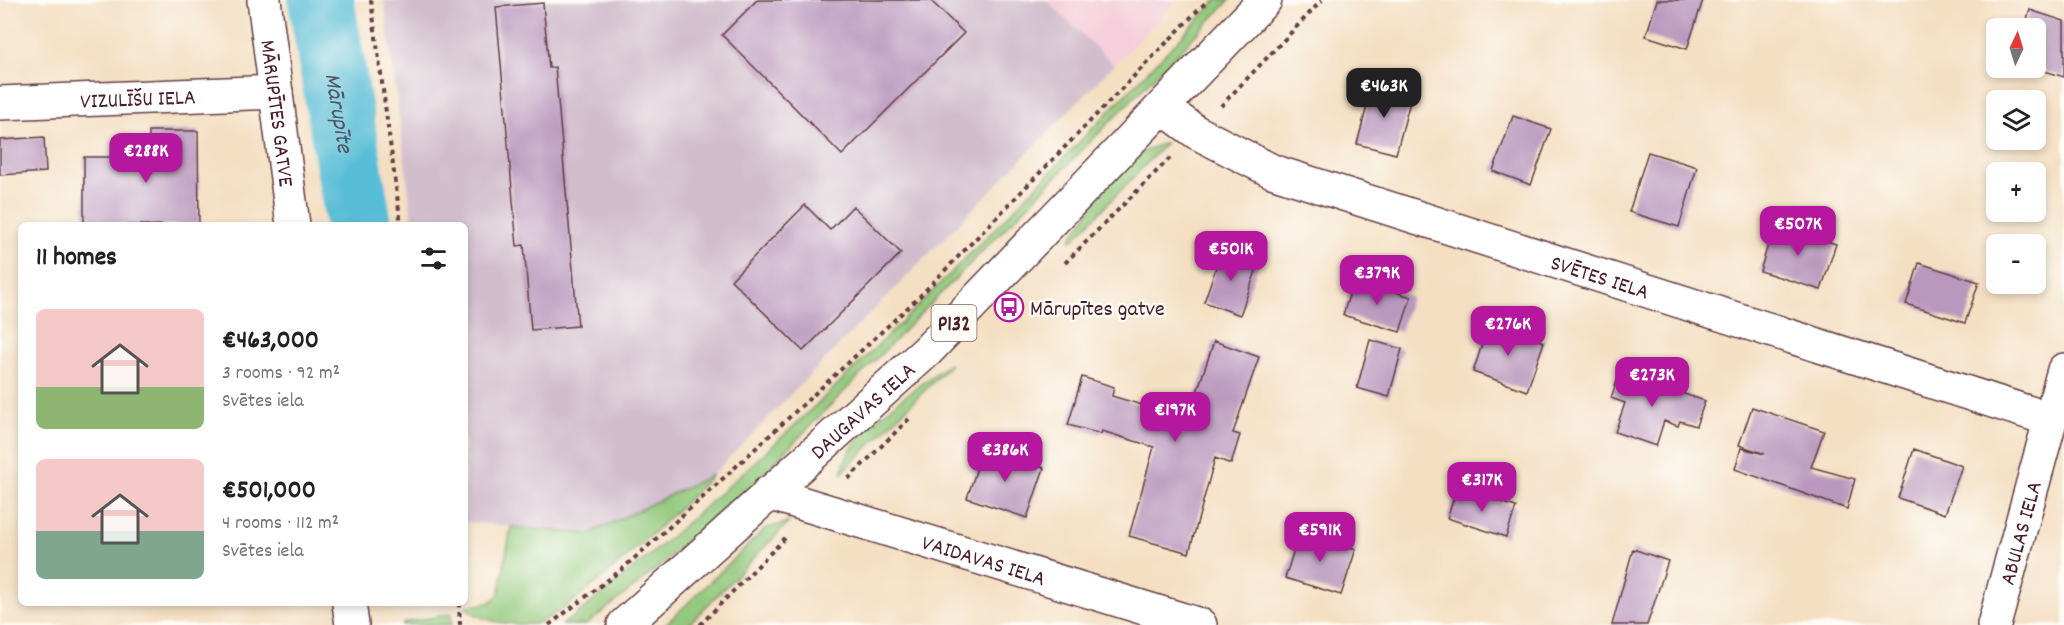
<!DOCTYPE html>
<html lang="en">
<head>
<meta charset="utf-8">
<style>
	:root { --surface:#fff; --page:#f6f6f6; --text:#202124; --muted:#757577; --accent:#b5179e }
	body { margin:0; font-family:Dekko,sans-serif; background:var(--page); color:var(--text); height:100vh; display:flex; flex-direction:column; font-size:22px; white-space:nowrap }
	* { box-sizing:border-box; margin:0 }
	p { font-size:20px; color:var(--muted) }
	.icon { flex:none; width:33px; height:33px; fill:none; stroke:currentColor; stroke-width:2; stroke-linecap:round; stroke-linejoin:round }
	.map { position:relative; flex:1; overflow:hidden }
	.side { position:absolute; left:18px; top:222px; width:450px; height:384px; display:flex; flex-direction:column; background:var(--surface); border-radius:9px; box-shadow:0 3px 9px #0003 }
	.side>* { flex:none }
	.needle { width:39px; rotate:4deg }
	.tools { position:absolute; left:1986px; top:18px; display:grid; gap:12px }
	.tools a { display:grid; place-items:center; width:60px; height:60px; border-radius:9px; background:var(--surface); box-shadow:0 3px 9px #0003; font-size:30px }
	.price { position:absolute; translate:-50% -51px; padding:0 14px; border-radius:12px; background:var(--accent); color:#fff; font-size:20px; line-height:39px; filter:drop-shadow(0 2px 3px #0008) }
	.price::after { content:''; position:absolute; left:50%; top:36px; width:18px; height:14px; margin-left:-9px; background:inherit; clip-path:polygon(0 0,100% 0,50% 100%) }
	.price.active { background:#222; color:#fff }
	ul { padding:0; list-style:none }
	li { display:flex; align-items:center; gap:18px; height:150px; padding:0 18px }
	li span { display:grid; place-items:center; flex:none; width:168px; height:120px; border-radius:9px; color:#555 }
	li>.icon { margin-inline-start:auto }
	span .icon { width:72px; height:72px; fill:#fffc; stroke-width:1 }
	li b { font-size:26px }
	h2 { display:flex; justify-content:space-between; align-items:center; height:72px; padding:0 18px; font-size:26px }
	.map>svg:first-child { display:block }
	.built { fill:#f5cfdb }
	.industrial { fill:#d1bdcc }
	.green { fill:#92c97c; stroke:#6e7454; stroke-width:1.5 }
	.lines { fill:none; stroke-linecap:round; stroke-linejoin:round }
	.river { stroke:#59bdd7; stroke-width:66 }
	.building { fill:#ba98be }
	.street-casing { stroke:#643c42; stroke-width:36 }
	.primary-casing { stroke:#643c42; stroke-width:36 }
	.path { stroke:#643c42; stroke-width:4; stroke-dasharray:4.5 4.5; stroke-linecap:butt }
	.street { stroke:#fff; stroke-width:33 }
	.primary { stroke:#fff; stroke-width:33 }
	.labels { text-anchor:middle; stroke-width:5; stroke-linejoin:round; paint-order:stroke }
	.shield { fill:#fdfcf7; stroke:#806168; stroke-width:1.5 }
	.shield-label { font-size:21px; font-weight:bold; fill:#4a1f2b }
	.street-label { font-size:22px; fill:#4a1f2b; stroke:#fdfcf7 }
	.poi-label { font-size:22px; fill:#4a1f2b; stroke:#fdfcf7; text-anchor:start }
	.water-label { font-size:24px; font-style:italic; fill:#4f5667; stroke:#fdfcf7 }
</style>
</head>
<body>
<div class="map">
<svg width="2064" height="625" viewBox="0 0 2064 625">
	<rect width="100%" height="100%" fill="#fdfcf7"/>
	<filter id="ink" filterUnits="userSpaceOnUse"><feTurbulence type="fractalNoise" baseFrequency=".0167" numOctaves="2"/><feDisplacementMap in="SourceGraphic" scale="12" xChannelSelector="R" yChannelSelector="G"/><feConvolveMatrix kernelMatrix="1 2 1 2 8 2 1 2 1" color-interpolation-filters="sRGB"/></filter>
	<filter id="wash" filterUnits="userSpaceOnUse"><feTurbulence type="fractalNoise" baseFrequency=".008" numOctaves="4" result="noise"/><feDisplacementMap in="SourceGraphic" scale="24" xChannelSelector="R" yChannelSelector="G"/><feGaussianBlur stdDeviation="1.35" result="paint"/><feColorMatrix in="noise" values="0 0 0 0 0 0 0 0 0 0 0 0 0 0 0 0 0 1.4 0 .05"/><feComposite in="paint" operator="in"/></filter>
	<g filter="url(#wash)">
		<rect width="100%" height="100%" fill="#f4dfc2"/>
		<path class="built" d="M1046,0H1178L1114,65Z"/>
		<path class="industrial" d="M384,0H1046L1114,65L712,475L589,534L465,522V225H413Z"/>
		<path class="green" d="M1217,0H1230L754,483L642,581L586,625H562C635,571 703,509 770,448C925,305 1070,151 1217,0Z
			M1166,143L1072,241L1070,239C1096,203 1121,153 1166,143Z
			M948,364L950,365L842,473C847,430 916,390 948,364Z
			M712,475C686,504 567,617 534,624C510,625 483,623 465,607L489,603L499,594L511,527L589,534Z
			M789,522L688,625H665L765,529Z
			M451,614L452,625H401L407,622Z"/>
		<g class="lines">
			<path class="river" id="s1" d="M321,0L359,225"/>
		</g>
		<g id="blocks">
			<path class="building" d="M757,0H930L964,33L842,155L722,35Z
				M1657,0H1703L1687,49L1646,36Z
				M543,3L549,68L555,67L578,326L531,330L524,245L517,246L496,7Z
				M2030,10L2064,21V77L2035,68L2036,28H2024Z
				M1373,83L1412,94L1396,154L1357,144Z
				M1513,116L1551,129L1531,185L1493,171Z
				M149,131H198L199,225H84V157H149Z
				M44,137L46,172L0,175V140Z
				M1648,152L1697,167L1679,227L1629,212Z
				M805,205L830,230L853,206L901,253L803,351L731,280Z
				M1774,225L1836,244L1821,290L1760,271Z
				M1222,250L1259,263L1240,315L1204,302Z
				M1919,263L1979,282L1965,323L1906,304Z
				M1354,279L1411,297L1400,332L1343,315Z
				M1489,323L1544,342L1527,391L1473,372Z
				M1370,340L1402,349L1389,397L1357,388Z
				M1214,341L1259,357L1233,433L1240,435L1231,464L1215,458L1189,553L1129,536L1154,447L1102,431L1101,434L1068,425L1082,377L1114,387L1112,396L1188,419Z
				M1620,372L1705,401L1696,426L1680,421L1678,426L1664,421L1656,446L1615,432L1625,403L1611,398Z
				M1752,407L1824,431L1811,467L1855,479L1847,509L1735,469L1741,448L1765,454L1739,445Z
				M984,447L1044,468L1027,518L967,498Z
				M1914,449L1962,466L1945,514L1898,498Z
				M1457,489L1516,507L1506,537L1447,518Z
				M1300,531L1356,549L1341,595L1285,578Z
				M1633,549L1668,561L1647,625H1612Z"/>
		</g>
	</g>
	<g filter="url(#ink)">
		<use href="#blocks" fill-opacity="0" stroke="#643c42" stroke-width="1.5"/>
		<g class="lines">
			<g class="street-casing">
				<g id="street">
					<path id="s2" d="M264,0L293,225"/>
					<path id="s3" d="M0,103L276,92"/>
					<path id="s4" d="M1163,108L1196,132L1272,171L2049,419"/>
					<path id="s5" d="M768,493L1200,625"/>
					<path d="M349,603L352,625"/>
					<path id="s6" d="M1994,625L2064,370"/>
				</g>
			</g>
			<g class="primary-casing">
				<g id="primary">
					<path id="s7" d="M624,625L927,351L1265,0"/>
				</g>
			</g>
			<path class="path" d="M371,0L401,225
				M1221,106L1322,0
				M1065,263L1172,156
				M848,479L911,417
				M459,603L460,625
				M549,625L621,570L702,498L917,299L1208,0
				M700,625L788,535"/>
			<use href="#street" class="street"/>
			<use href="#primary" class="primary"/>
		</g>
	</g>
	<defs>
		<g id="bus-ring" transform="scale(1.5)"><circle r="9.5" fill="#fdfcf7" stroke="#b5179e" stroke-width="1.5"/><path d="M-5-6H5V4H4V6H2V4H-2V6H-4V4H-5ZM-3.5-4V0h7V-4ZM-3.5 1.2v1.5H-2V1.2ZM2 1.2v1.5H3.5V1.2Z" fill="#b5179e"/></g>
	</defs>
	<g fill-rule="evenodd">
		<use href="#bus-ring" x="1009" y="307"/>
	</g>
	<g class="labels">
		<rect class="shield" x="931.5" y="305" width="45" height="36" rx="4.5"/>
		<g class="shield-label">
			<text x="954" y="330">P132</text>
		</g>
		<g class="street-label">
			<text dy="8" stroke="none"><textPath href="#s3" startOffset="138">VIZULĪŠU IELA</textPath></text>
			<text dy="8" stroke="none"><textPath href="#s2" startOffset="114">MĀRUPĪTES GATVE</textPath></text>
			<text dy="8" stroke="none"><textPath href="#s4" startOffset="471">SVĒTES IELA</textPath></text>
			<text dy="8" stroke="none"><textPath href="#s7" startOffset="321">DAUGAVAS IELA</textPath></text>
			<text dy="8" stroke="none"><textPath href="#s6" startOffset="96">ABULAS IELA</textPath></text>
			<text dy="8" stroke="none"><textPath href="#s5" startOffset="226">VAIDAVAS IELA</textPath></text>
		</g>
		<g class="poi-label">
			<text x="1030" y="315">Mārupītes gatve</text>
		</g>
		<g class="water-label">
			<text dy="8" stroke="none"><textPath href="#s1" startOffset="114">Mārupīte</textPath></text>
		</g>
	</g>
</svg>
<div class="tools">
<a><svg class="needle" viewBox="-14 -14 28 28"><path d="M0-13l5 13h-10z" fill="#e53935"/><path d="M0 13l5-13h-10z" fill="#757577"/></svg></a>
<a><svg class="icon" aria-label="layers" viewBox="0 0 24 24"><path d="M12 4l9 5-9 5-9-5zM3 14l9 5 9-5"/></svg></a>
<a>+</a>
<a>−</a>
</div>
<b class="price active" style="left:1384px;top:119px">€463K</b>
<b class="price" style="left:146px;top:184px">€288K</b>
<b class="price" style="left:1798px;top:257px">€507K</b>
<b class="price" style="left:1231px;top:282px">€501K</b>
<b class="price" style="left:1377px;top:306px">€379K</b>
<b class="price" style="left:1508px;top:357px">€276K</b>
<b class="price" style="left:1652px;top:408px">€273K</b>
<b class="price" style="left:1175px;top:443px">€197K</b>
<b class="price" style="left:1005px;top:483px">€386K</b>
<b class="price" style="left:1482px;top:513px">€317K</b>
<b class="price" style="left:1320px;top:563px">€591K</b>
<section class="side">
<h2>11 homes<svg class="icon" aria-label="filters" viewBox="0 0 24 24"><path d="M4 7h16M4 17h16"/><circle cx="9" cy="7" r="2"/><circle cx="15" cy="17" r="2"/></svg></h2>
<ul>
<li><span style="background:linear-gradient(#f6c9c9 65%,#8fb573 0)"><svg class="icon" aria-label="home" viewBox="0 0 24 24"><path d="M3 11l9-7 9 7M6 9v11h12V9"/></svg></span><div><b>€463,000</b><p>3 rooms · 92 m²</p><p>Svētes iela</p></div></li>
<li><span style="background:linear-gradient(#f6c9c9 60%,#7fa58c 0)"><svg class="icon" aria-label="home" viewBox="0 0 24 24"><path d="M3 11l9-7 9 7M6 9v11h12V9"/></svg></span><div><b>€501,000</b><p>4 rooms · 112 m²</p><p>Svētes iela</p></div></li>
</ul>
</section>
</div>
</body>
</html>
